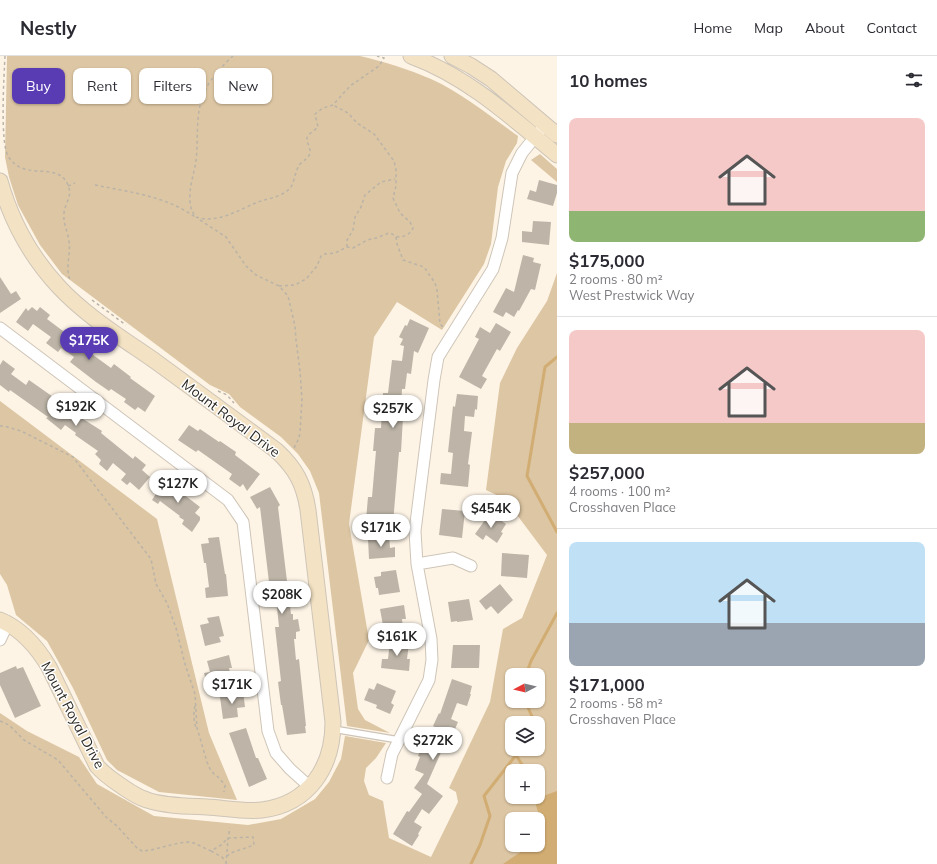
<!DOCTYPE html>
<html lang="en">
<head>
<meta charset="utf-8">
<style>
	:root { --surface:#fff; --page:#f2f2f3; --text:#2b2b33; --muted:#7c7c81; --line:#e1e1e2; --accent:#593cb4 }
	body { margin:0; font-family:Mulish,sans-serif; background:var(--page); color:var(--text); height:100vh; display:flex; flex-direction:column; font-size:15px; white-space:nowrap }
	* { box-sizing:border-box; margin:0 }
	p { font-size:13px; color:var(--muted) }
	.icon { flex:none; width:22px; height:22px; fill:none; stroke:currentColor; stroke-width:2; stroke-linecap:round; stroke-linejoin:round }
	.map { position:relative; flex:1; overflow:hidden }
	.panel { display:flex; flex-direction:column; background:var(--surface); width:380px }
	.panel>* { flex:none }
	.guide { position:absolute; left:12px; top:12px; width:380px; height:36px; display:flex; gap:8px }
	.needle { width:26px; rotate:263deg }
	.fabs { position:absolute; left:505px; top:612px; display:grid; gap:8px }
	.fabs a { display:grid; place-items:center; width:40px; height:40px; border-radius:8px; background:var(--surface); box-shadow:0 1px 3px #0004; font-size:20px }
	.price { position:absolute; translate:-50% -34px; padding:0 9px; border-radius:14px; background:#fff; color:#222; font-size:13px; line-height:26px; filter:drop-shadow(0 1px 2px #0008) }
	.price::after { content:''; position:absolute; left:50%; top:24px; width:12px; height:9px; margin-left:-6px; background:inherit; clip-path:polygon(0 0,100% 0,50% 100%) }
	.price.active { background:var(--accent); color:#fff }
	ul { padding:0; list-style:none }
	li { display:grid; align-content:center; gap:8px; height:212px; padding:0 12px }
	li+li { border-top:1px solid var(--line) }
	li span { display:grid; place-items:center; height:124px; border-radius:8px; color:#555 }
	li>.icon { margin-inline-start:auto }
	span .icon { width:72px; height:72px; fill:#fffc; stroke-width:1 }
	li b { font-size:17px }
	h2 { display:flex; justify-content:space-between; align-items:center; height:48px; padding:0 12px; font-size:17px }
	.pill { padding:0 14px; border-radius:8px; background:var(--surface); box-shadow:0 1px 3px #0004; font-size:14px; line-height:36px }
	.pill.active { background:var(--accent); color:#fff }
	header { display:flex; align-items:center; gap:24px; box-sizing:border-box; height:56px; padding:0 20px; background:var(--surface); border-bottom:1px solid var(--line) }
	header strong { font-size:19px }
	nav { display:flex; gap:22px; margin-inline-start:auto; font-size:14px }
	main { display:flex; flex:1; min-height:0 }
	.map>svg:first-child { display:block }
	.green { fill:#ddc6a3; fill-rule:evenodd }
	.water { fill:#d2ad73 }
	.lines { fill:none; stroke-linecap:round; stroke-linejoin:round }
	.stream { stroke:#d2ad73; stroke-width:3 }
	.building { fill:#beb5a8 }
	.lane-casing { stroke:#cec5b8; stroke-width:8 }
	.street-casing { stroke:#cec5b8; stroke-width:13 }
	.secondary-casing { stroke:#cec5b8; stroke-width:17 }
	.path { stroke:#bab3a8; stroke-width:1.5; stroke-dasharray:3 3; stroke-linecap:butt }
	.lane { stroke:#fff; stroke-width:5.5 }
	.street { stroke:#fff; stroke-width:11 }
	.secondary { stroke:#f3e2c3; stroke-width:15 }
	.labels { text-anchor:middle; stroke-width:3; stroke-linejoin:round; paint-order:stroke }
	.street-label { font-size:14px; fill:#2d2a25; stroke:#fff }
</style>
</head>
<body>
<header>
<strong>Nestly</strong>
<nav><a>Home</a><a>Map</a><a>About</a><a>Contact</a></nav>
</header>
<main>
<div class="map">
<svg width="557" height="808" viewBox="0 0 557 808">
	<rect width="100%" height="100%" fill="#fdf4e6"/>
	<path class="green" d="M7,0H360C385,6 408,13 431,23C462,37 490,60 518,80L517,87L506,105L498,131L491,188L484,208L442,274L397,246L374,281L349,468L369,584L353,617L358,653L365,664L390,677L347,670L319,437L310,415L298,398L281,381L240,351L229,338L210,329L62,218L40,189L18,149L9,121L5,101Z
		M540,98L557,113V126L531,104Z
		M557,217V808H0V657L27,675L79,701L97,728L154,760L248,769L281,763L315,743L329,726L341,703L345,680L386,687L376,702L366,712L364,725L369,739L383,745L389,782L431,801L458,746L456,736L449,732L490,646L503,573L522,562L547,499L505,443L486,434L500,327L517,292L547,245ZM512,619H538V645H512ZM512,667H538V693H512ZM512,715H538V741H512ZM512,763H538V789H512Z
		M0,345L157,463L209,677L237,744L159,736L117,714L107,704L73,632L47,585L16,559L7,529L0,518Z"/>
	<path class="water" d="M557,735V808H503L531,789H538C538,782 542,776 542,769C542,761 536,755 536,747L543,740Z"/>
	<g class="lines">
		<path class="stream" d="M557,301L545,311L527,420L557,476
			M526,619L531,605L557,557
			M525,645L535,667
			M538,673V675
			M522,693L516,699L526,715
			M538,732L543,740
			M471,808L480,789L490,760L484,740L516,699"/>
	</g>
	<path class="building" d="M539,124L557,129V137L553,150L527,143L530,134L536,136Z
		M533,165L551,166L549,189L522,186V175L532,176Z
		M523,199L534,202L533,206L541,208L535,234L531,233L519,255L518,254L514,261L506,256L503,261L493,256L506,232L514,236Z
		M0,221L11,238L16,235L21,243L0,257Z
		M32,251L37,255L40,251L50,259L47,263L75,284L74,285L111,312L114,308L131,321L130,322L155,340L145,356L138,351L135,354L124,346L126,343L111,333L109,335L96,326L70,306L74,301L61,292L58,296L46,287L51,281L33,268L28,275L16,266L26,252L28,255Z
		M410,263L429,272L418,297L414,295L411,318L407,317L405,333H402L401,351L410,352L409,362L403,361L401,396H399L393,467L366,464L368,441H372L376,395H373L375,372H381L383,337H388L392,304L402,305L404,290L400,289L403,283L399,281L405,269L407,270Z
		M496,267L511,276L500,295L497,293L482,320L487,323L481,333L459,321L479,283L475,281L480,271L490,277Z
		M3,304L15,313L11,318L26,329L29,324L56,343L57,342L67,351L65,354L78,364L80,361L102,375L101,377L133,403L135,400L146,409L142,414L150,421L139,434L130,426L127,429L121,424L126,418L113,407L107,415L99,408L101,404L95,398L98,395L75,379L76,377L65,369L61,374L46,362L48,361L10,334L9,336L0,329V309Z
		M457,338L478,340L477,354L475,353L474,361L465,360L464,375L472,376L468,408L470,409L468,431L440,428L441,417L451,418L453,397L448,396L453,350L455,351Z
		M189,369L198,375L200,373L219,386L220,385L236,396L235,399L260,418L247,435L243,428L240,431L229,423L232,418L198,394L196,396L178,384Z
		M161,421L200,451L195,457L200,461V464L192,476L182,468L184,464L179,461L180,460L160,445L158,448L152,444L159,433L155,430Z
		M270,431L280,449L278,451L291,558H293V564L298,563L300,575L296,576V583H294L296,604L299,603L306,670H305L306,677L287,679L282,649H281L278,626L281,625L275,571H279L277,551H272L260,451L257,453L250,441Z
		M442,453L465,455L462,482L439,479Z
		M490,457L506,468L501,476L503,477L497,487L486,479L483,484L475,478Z
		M389,479L390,492L395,491V501L369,503L368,483L379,482L378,480Z
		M219,481L225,518H226L228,540L206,542L205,532L209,531L206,507H204L201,488L209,487L208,482Z
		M502,497L529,499L527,522L501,520Z
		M396,514L400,536L379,539L378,532H376L374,521L381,520V516Z
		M500,528L513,544L498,558L491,550L486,554L479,545Z
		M469,543L473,564L457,566V565L451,566L448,546Z
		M404,549L406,563H402L403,572L384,575L380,553Z
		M219,560L224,580L219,581L221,586L205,590L200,569L209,567L207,562Z
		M390,585L409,587L407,603H410L409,615L381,612L382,603H388Z
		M453,589H480L479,612H451Z
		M229,599L232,612H229L231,621L207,628L204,617L210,616L207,605Z
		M16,610L17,613L23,611L41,650L15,662L0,629V617Z
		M452,623L472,630L470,638H471L467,650L457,647L451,663L458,666L449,687L446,685L427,728L443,740L429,758L422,753L414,766L422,771L418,778L419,779L412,790L393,778L407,755L409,756L422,738L414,732L424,718L415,714L420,701L418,700L424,685L429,687L435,671L433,670L439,657L440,658Z
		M377,627L396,635L391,647L394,649L390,658L376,652L377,649L364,644L369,632L374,634Z
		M243,635L245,651L237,652L238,661L223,663L220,641L233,640L232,637Z
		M246,672L256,702H258L267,723L249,731L229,677Z"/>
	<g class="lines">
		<g class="lane-casing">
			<path id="lane" d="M333,673L399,684"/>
		</g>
		<g class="street-casing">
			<path id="street" d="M0,272L228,444L243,466L268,675L276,697L290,713L310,731
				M417,508L453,502L471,510
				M0,584L8,567
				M387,722L392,698L429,624L432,604L431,583L417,508L415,475L434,324L438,301L493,213L502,182L512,117L522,97L539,76"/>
		</g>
		<g class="secondary-casing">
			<path id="secondary" d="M411,0C468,21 511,61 557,99
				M452,0L471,10L491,23L557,79
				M0,125C11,164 31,201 59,231C86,260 122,282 155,305C196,335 237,365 277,395C296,413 304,428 308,454L333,666C333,711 309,748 262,754C244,756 225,752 207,751C187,750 165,750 147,744C137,741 129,735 120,729C111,723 104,718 97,710L49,611C37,591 22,573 0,564"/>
		</g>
		<path class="path" d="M5,0C4,20 0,86 8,100C25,128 60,102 69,132C72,141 64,149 64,158C63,168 68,176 69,185C71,198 65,211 70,224
			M233,0C225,7 210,23 206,33C194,57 199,80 196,105C194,118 189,131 190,144C190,151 192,156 196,161C218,168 238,154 258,146C269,142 283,141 291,131C295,124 295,115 300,108C304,104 309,102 310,97C311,92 306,86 307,82C308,78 315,74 318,71L315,58L323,52L333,49L350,30L379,10L384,2L377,0
			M95,129C129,136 166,140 195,161
			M68,130L75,127
			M200,164L226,181L246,210L256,219L279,230L288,240L295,270L296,284L300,315L302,344L300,376L299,382L293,394
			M396,181L397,188L403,204L424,211L435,227L437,234L440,268L444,272
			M347,191V184L353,174L355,161L361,151L365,139L381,126L395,123
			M279,230L295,229L306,223L317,210L321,200L324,198L335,197L347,191L353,192L367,184L376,182L389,177C392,177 393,179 395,180C402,183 411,178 413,172L410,166L400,157L393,142L396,130V114L394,105L374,78L357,67L348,57L333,49
			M92,244L126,269
			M218,335L227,339L234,347
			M0,370H4L21,375L73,401L151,503L156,528L167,547L176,572L185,608L195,638L197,672L207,706L210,713L214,718L218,721L225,729L224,736
			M195,650C193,658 194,665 196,672
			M0,665L9,669L24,684L58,704L106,761L117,770L137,792L142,795L151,794L179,787L188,786L194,787L211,795L221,789L228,782L253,781L254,789L231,797L227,800
			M211,795L222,801L226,806
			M226,808L228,782L230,772"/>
		<use href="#lane" class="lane"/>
		<use href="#street" class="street"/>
		<use href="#secondary" class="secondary"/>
	</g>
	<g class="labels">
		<g class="street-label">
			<text transform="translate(231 362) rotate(37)" y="5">Mount Royal Drive</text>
			<text transform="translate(73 659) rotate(62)" y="5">Mount Royal Drive</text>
		</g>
	</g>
</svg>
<div class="fabs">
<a><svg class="needle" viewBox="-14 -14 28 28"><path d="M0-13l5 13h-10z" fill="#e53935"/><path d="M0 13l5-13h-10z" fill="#7c7c81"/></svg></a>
<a><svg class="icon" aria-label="layers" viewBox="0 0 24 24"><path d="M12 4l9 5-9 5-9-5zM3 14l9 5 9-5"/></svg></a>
<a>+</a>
<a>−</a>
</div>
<b class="price active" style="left:89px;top:305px">$175K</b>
<b class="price" style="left:76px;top:371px">$192K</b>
<b class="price" style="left:393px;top:373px">$257K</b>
<b class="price" style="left:178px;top:448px">$127K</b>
<b class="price" style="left:491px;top:473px">$454K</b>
<b class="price" style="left:381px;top:492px">$171K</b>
<b class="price" style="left:282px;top:559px">$208K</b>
<b class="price" style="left:397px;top:601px">$161K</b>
<b class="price" style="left:232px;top:649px">$171K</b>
<b class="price" style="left:433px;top:705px">$272K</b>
<div class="guide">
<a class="pill active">Buy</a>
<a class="pill">Rent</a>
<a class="pill">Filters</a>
<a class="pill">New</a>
</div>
</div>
<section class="panel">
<h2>10 homes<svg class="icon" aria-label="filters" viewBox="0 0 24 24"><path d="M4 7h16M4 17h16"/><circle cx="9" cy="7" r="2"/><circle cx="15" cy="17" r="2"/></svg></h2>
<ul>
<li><span style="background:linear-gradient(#f6c9c9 75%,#8fb573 0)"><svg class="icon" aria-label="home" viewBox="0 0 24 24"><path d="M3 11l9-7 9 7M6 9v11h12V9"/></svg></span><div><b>$175,000</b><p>2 rooms · 80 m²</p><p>West Prestwick Way</p></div></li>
<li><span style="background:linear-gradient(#f6c9c9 75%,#c2b280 0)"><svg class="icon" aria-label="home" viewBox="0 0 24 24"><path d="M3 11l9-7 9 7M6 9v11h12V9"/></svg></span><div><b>$257,000</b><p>4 rooms · 100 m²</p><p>Crosshaven Place</p></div></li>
<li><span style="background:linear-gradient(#bfe0f5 65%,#9aa5b1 0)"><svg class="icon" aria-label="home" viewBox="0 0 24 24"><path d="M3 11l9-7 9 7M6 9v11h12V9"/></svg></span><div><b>$171,000</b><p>2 rooms · 58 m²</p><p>Crosshaven Place</p></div></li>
</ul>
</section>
</main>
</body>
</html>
